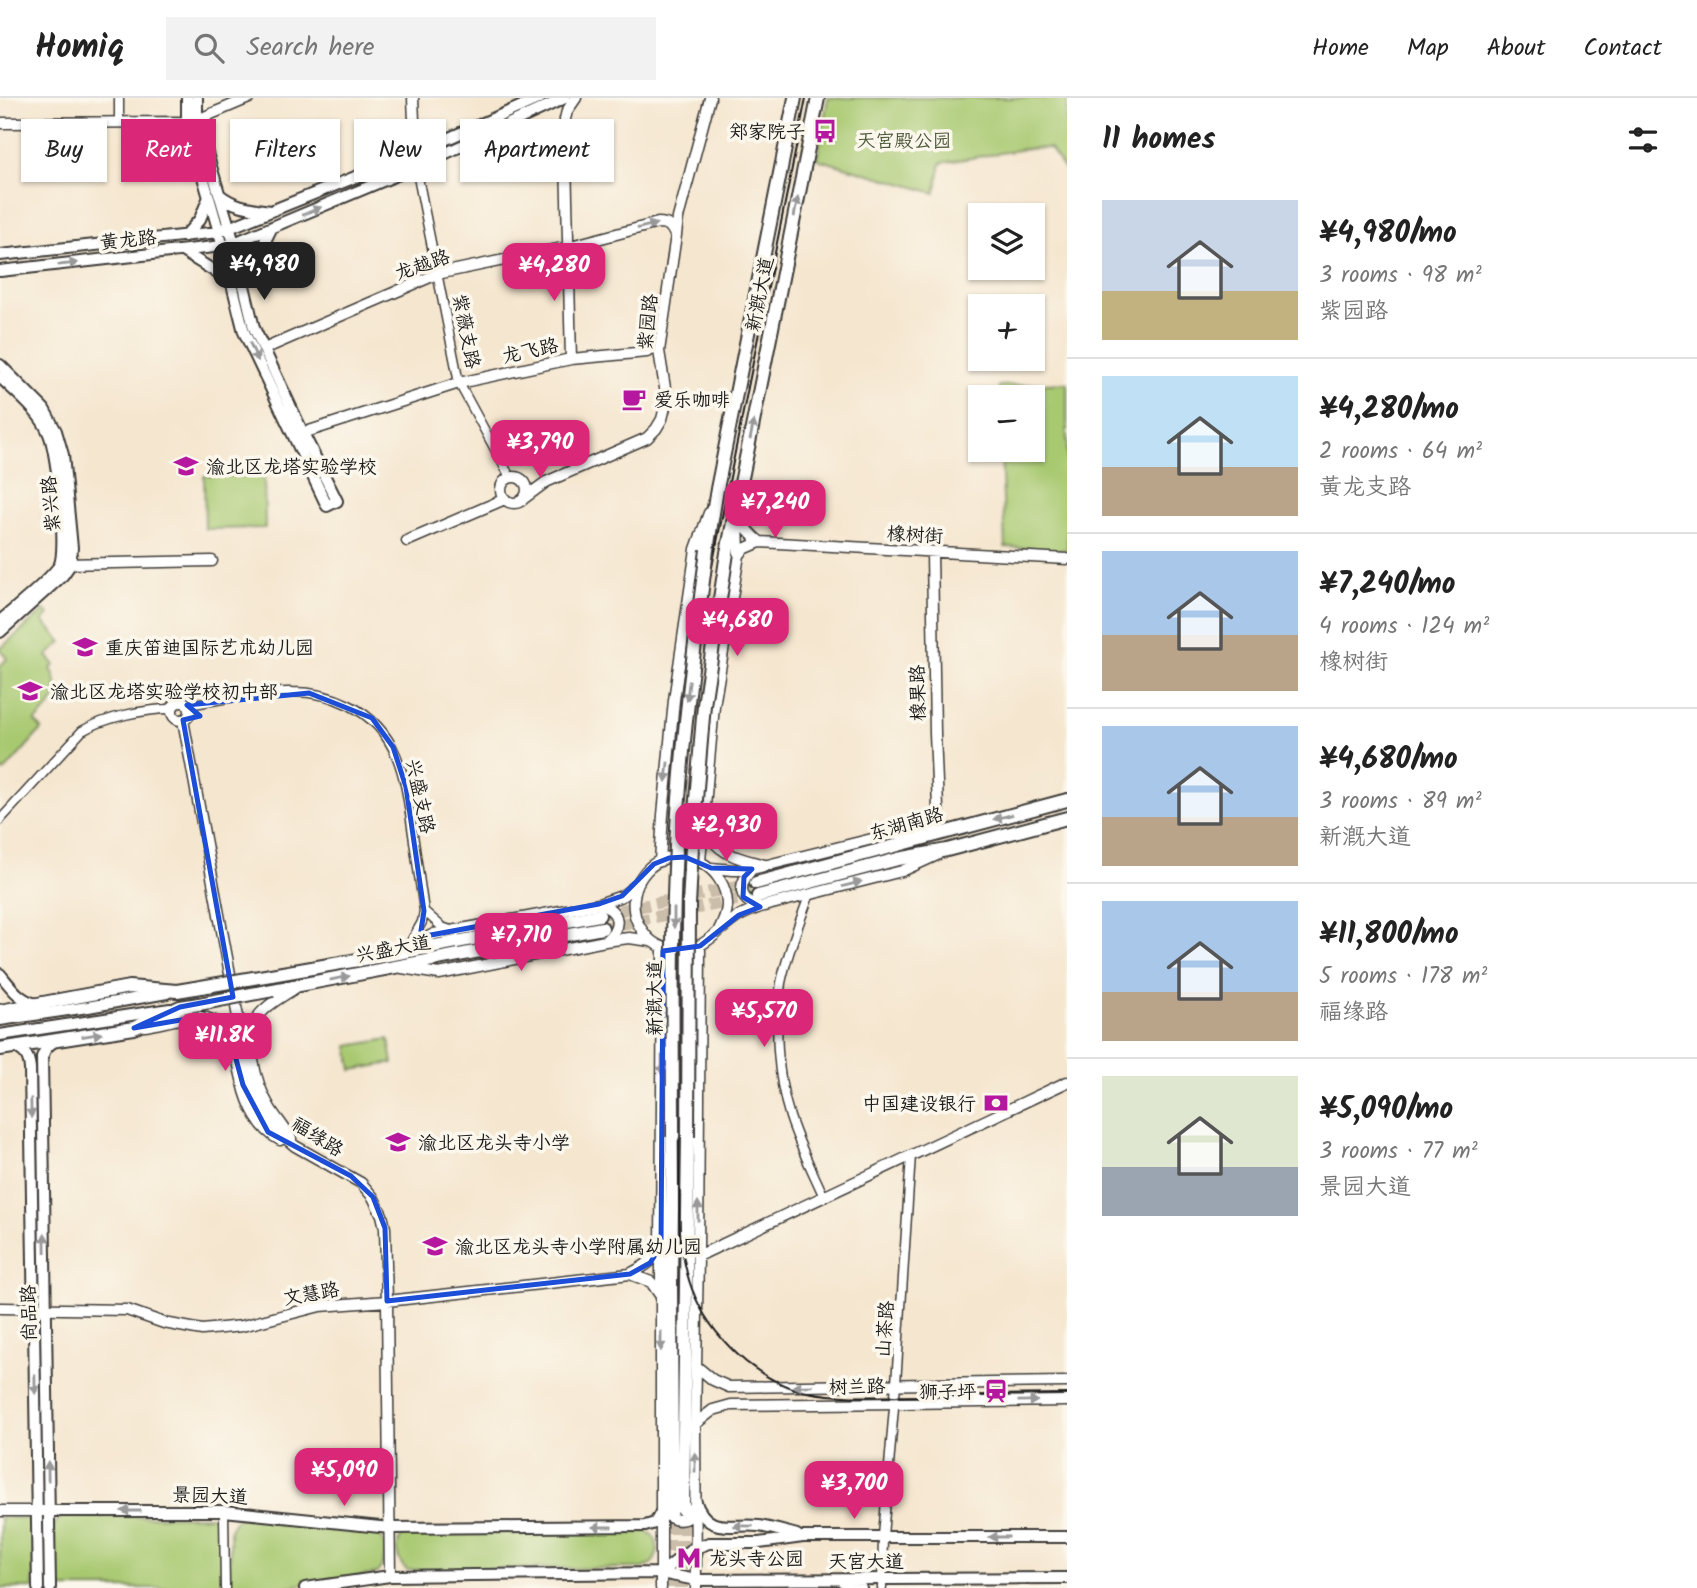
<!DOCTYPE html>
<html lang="en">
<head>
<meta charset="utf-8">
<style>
	:root { --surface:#fff; --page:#f2f2f2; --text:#222; --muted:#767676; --line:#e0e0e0; --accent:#db2777 }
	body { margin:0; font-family:Kalam,"LXGW WenKai TC",sans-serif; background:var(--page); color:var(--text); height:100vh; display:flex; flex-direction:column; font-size:26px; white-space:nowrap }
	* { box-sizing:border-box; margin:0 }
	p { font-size:23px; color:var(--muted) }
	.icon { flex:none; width:38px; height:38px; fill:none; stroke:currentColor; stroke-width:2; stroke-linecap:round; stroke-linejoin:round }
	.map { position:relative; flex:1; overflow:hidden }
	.sheet { display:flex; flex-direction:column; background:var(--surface); width:630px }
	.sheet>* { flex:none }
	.hud { position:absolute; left:21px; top:21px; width:665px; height:63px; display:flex; gap:14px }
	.fabs { position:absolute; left:968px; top:105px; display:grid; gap:14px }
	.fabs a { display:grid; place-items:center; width:77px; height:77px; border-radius:0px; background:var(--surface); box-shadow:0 2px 5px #0004; font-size:35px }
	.price { position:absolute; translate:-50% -60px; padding:0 16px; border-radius:14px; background:var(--accent); color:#fff; font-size:23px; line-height:46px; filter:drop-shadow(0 2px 4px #0008) }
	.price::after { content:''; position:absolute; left:50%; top:42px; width:21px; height:16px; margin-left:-10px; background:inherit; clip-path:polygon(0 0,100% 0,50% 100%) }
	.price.on { background:#222; color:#fff }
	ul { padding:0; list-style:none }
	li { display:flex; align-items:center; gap:21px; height:175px; padding:0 35px }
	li+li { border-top:2px solid var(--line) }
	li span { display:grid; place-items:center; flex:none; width:196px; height:140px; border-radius:0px; color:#555 }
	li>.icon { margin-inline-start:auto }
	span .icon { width:84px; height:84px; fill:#fffc; stroke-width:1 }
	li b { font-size:30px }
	h2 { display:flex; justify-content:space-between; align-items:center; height:84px; padding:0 35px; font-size:30px }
	.pill { padding:0 24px; border-radius:0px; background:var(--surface); box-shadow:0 2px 5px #0004; font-size:24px; line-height:63px }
	.pill.on { background:var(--accent); color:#fff }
	header { display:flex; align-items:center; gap:42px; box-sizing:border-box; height:98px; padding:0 35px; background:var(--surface); border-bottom:2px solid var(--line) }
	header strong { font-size:33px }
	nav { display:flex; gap:38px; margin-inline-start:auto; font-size:24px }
	.search { width:490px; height:63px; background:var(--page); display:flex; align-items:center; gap:18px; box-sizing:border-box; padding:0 24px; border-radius:0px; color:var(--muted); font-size:26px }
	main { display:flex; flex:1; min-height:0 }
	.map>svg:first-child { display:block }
	.green { fill:#a9c971; stroke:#627246; stroke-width:2 }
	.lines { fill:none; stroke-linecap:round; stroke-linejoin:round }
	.primary-tunnel { stroke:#cabeab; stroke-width:12; stroke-dasharray:12 6; stroke-linecap:butt }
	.minor-casing { stroke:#3d3a37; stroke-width:11 }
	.tertiary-casing { stroke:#3d3a37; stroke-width:13 }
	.secondary-casing { stroke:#3d3a37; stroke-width:14 }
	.primary-casing { stroke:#3d3a37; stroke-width:16 }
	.minor { stroke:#fff; stroke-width:8 }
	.tertiary { stroke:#fff; stroke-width:10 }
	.secondary { stroke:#fff; stroke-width:10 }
	.primary { stroke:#fff; stroke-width:12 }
	.rail { stroke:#1c1c1c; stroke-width:2 }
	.primary-bridge-casing { stroke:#3d3a37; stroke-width:16; stroke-linecap:butt }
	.primary-bridge { stroke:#fff; stroke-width:12 }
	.oneway { fill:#999 }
	.marked { fill:none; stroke:#1d4ed8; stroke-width:5; stroke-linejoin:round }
	.labels { text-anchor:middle; stroke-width:7; stroke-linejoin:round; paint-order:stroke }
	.poi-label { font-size:19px; fill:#1c1c1c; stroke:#fbf7ec; text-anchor:start }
	.park-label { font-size:19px; fill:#4d593a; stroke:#fbf7ec }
	.street-label { font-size:19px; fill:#1c1c1c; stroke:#fbf7ec }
</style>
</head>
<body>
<header>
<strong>Homiq</strong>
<div class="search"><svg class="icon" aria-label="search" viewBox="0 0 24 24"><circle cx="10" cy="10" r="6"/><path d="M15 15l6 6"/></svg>Search here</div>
<nav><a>Home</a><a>Map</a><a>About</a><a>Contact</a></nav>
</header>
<main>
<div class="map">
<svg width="1067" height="1490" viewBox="0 0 1067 1490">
	<rect width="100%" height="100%" fill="#fbf7ec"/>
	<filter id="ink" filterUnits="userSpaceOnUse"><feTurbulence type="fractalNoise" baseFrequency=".0143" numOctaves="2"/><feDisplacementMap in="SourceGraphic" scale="14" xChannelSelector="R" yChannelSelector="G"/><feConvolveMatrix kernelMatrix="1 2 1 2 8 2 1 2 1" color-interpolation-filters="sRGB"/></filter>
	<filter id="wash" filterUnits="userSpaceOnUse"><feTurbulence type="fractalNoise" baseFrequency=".00686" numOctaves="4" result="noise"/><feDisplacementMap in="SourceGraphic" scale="28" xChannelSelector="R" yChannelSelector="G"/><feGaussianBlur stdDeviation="1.57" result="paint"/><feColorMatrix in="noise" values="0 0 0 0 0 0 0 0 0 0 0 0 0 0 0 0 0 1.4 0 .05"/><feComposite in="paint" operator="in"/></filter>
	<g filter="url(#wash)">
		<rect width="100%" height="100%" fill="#f5e6cf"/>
		<path class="green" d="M828,0H1067V75L1050,50L1024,51L941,65L935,95L817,61Z
			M1067,285V452L1005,449L1001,352H1032V299H1000L999,288Z
			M264,377L265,430L205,431L204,378Z
			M45,512L49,516L43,523L62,544L47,558L55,567L51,570C64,596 53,607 35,624L42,631L4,674L0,671V568L7,561L0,551Z
			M389,941L393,965L352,972L348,948Z
			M213,1418L219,1423L221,1431L222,1483L219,1490H55L53,1428L61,1419Z
			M0,1419L26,1420L35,1429L33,1490H0Z
			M242,1419L376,1433C389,1445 387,1464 376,1476L277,1490H233L230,1484V1431L235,1423Z
			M645,1432C662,1440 662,1463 644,1470L407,1472C395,1462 394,1444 406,1434Z"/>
	</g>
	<g filter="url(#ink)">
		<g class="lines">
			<path class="primary-tunnel" d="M602,816L756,785
				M602,830L756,798
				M672,1490V1412
				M682,1490L683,1412"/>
			<g class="minor-casing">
				<path id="minor" d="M119,0V24
					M416,69L459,285L510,379
					M187,607C221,602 259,593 293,594C313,594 331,598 349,607C399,632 405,679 412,729C416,757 420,785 424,813L422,824L408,849
					M0,722L82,633C106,619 145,611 172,611
					M809,798C799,826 787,856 781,885C774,928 777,978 790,1019C799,1047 812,1072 824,1099
					M424,813L442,829L453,833
					M224,1413L225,1490
					M882,1490L883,1438L896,1286L911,1057"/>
			</g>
			<g class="tertiary-casing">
				<path id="tertiary" d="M413,0L416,69
					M0,25L187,24L197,22L249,0
					M264,251L437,176L567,149L658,125C668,125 671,128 675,137
					M571,261L565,21L567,13L576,0
					M303,335L459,285L571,261L647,254
					M501 392a13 13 0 1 1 26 0a13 13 0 1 1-26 0Z
					M523,401L546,384L647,340L656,331L662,321L665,309L666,296L659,253L676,137L678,120L710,0
					M407,443L505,401
					M760,444L1067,461
					M739,457L744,451L760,444C751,437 745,430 739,419
					M64,466L212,463
					M172 613a9 9 0 1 1 18 0a9 9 0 1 1-18 0Z
					M183,622L250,984L261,1012L277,1033L295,1048L361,1085L373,1099L382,1117L385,1130L387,1203L390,1478
					M705,724C706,729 708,735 711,740C723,758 745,762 765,767
					M660,763L663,717L674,602L696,451L709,415
					M700,763L714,608L739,457L738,417
					M711,770L733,772L752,771L892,736L939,735L935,635L932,455
					M752,771C737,787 738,802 760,809
					M599,806C621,813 622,829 605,843
					M719,832C723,824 727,816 727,807C727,768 680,743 650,769C637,781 632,795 634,812C635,823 641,832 648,840C655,847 663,850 672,852C700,857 715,834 736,820C743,815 752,812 760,809L902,773L937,757
					M404,851L434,836L599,806L622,798L636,787
					M402,870L439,876L605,843L629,840L651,843
					M145,928C160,926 185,918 199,919C237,922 235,957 243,985C248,1007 260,1032 280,1042
					M291,1041C285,1030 276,1020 270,1010C256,987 242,938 260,916C269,905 283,898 295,890
					M698,1158L1067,984
					M630,1176L651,1184L660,1197
					M0,1210L127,1212L164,1225L202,1232L242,1228L320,1208L387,1203L630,1176C645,1168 654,1163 661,1148
					M696,1268L713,1282L729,1289L1067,1284
					M695,1326L713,1312L731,1307L1067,1303
					M662,1412C670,1422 679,1425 691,1418L694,1408
					M0,1413H37
					M661,1490V1148L663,850
					M696,1490L695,1326L698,1158L700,848"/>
			</g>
			<g class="secondary-casing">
				<path id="secondary" d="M187,0V24L219,134L244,234L327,408L337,403L303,335L254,230L234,145L197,22V0
					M401,60L411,46L414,31
					M220,97C235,109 251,110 270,113
					M185,138L200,121L209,99
					M182,153L232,184
					M0,157L219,134L415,55L540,0
					M0,173L223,148L234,145L416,69L565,0
					M244,186L272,129
					M0,267L44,311L56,333L63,357L72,450L70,467L63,477L0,534
					M0,279C17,296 40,313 49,336C57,354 68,454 59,468C47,485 16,509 0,523
					M0,876C11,889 19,902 36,906
					M0,922L88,909L167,895
					M0,937L170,911
					M15,949C26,954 29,959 30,971L38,1490
					M695,1402C707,1438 730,1425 759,1428C772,1430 785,1434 797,1437
					M37,1413H224L390,1430L645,1428L655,1425L662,1412
					M661,1475L690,1452L709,1445H759L803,1439H1067
					M843,1484L861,1490
					M50,1490L42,959L46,950L54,943
					M305,1490L390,1478L661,1475L696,1482L1067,1480"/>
			</g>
			<g class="primary-casing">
				<path id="primary" d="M707,452L717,391L795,0
					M727,455L818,0
					M756,785C860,758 963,729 1067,702
					M758,798L898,761L947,752L1067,720
					M271,877L393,856L599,817
					M273,892L602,830
					M0,913L129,889L177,893L195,890
					M0,951L134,930L180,909L199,906
					M672,1412L671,1183L673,1039
					M683,1412L688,1039"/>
			</g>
			<use href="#minor" class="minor"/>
			<use href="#tertiary" class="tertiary"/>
			<use href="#secondary" class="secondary"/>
			<use href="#primary" class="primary"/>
			<path class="rail" d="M806,0L711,474C697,554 687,635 683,716C676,851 679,986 679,1120C682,1181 698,1224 746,1264C764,1278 784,1290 807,1294C845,1301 885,1298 924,1298C971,1297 1019,1297 1067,1296"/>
			<g class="primary-bridge-casing">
				<path id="primary-bridge" d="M195,890L271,877
					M199,906L273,892
					M673,1039C673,942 671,845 676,748C681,649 694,551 707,452
					M688,1039L689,807L692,749L704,607L727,455"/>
			</g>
			<use href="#primary-bridge" class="primary-bridge"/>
		</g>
		<defs><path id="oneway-solid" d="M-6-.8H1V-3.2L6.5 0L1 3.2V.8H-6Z" transform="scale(1.75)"/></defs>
		<g class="oneway">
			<use href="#oneway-solid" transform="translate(796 109) rotate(-79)"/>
			<use href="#oneway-solid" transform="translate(312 113) rotate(-23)"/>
			<use href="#oneway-solid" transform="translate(647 128) rotate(-14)"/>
			<use href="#oneway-solid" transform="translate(68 166) rotate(-6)"/>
			<use href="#oneway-solid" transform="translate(254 254) rotate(65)"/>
			<use href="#oneway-solid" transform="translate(752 332) rotate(-79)"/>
			<use href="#oneway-solid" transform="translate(688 593) rotate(97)"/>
			<use href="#oneway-solid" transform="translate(667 674) rotate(96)"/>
			<use href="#oneway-solid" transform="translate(1003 719) rotate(166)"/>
			<use href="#oneway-solid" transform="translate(852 786) rotate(-15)"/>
			<use href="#oneway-solid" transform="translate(674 820) rotate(90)"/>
			<use href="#oneway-solid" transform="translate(340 880) rotate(-11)"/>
			<use href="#oneway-solid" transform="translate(92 937) rotate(-9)"/>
			<use href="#oneway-solid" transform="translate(662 967) rotate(90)"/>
			<use href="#oneway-solid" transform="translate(31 1010) rotate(89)"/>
			<use href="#oneway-solid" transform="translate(698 1113) rotate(-90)"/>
			<use href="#oneway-solid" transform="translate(45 1145) rotate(-91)"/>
			<use href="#oneway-solid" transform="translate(661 1243) rotate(90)"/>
			<use href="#oneway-solid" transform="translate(35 1286) rotate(89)"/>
			<use href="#oneway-solid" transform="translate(803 1288) rotate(179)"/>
			<use href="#oneway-solid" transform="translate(1028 1303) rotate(-1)"/>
			<use href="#oneway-solid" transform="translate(695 1364) rotate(-90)"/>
			<use href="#oneway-solid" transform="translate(48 1373) rotate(-91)"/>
			<use href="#oneway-solid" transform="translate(131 1413) rotate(180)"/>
			<use href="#oneway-solid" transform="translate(743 1428) rotate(-179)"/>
			<use href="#oneway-solid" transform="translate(602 1429) rotate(180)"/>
			<use href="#oneway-solid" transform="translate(999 1439) rotate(-180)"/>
		</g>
	</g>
	<path class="marked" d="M309,595L372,620L393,649L406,689L424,813L420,839L599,806L622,798L654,766L669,760L685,759L711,770L752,771L744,779L743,799L760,809L739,817L700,848L663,853L661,1148L650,1165L630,1176L387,1203L385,1130L373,1099L351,1078L268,1034L243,987L229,935L216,923L198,919L134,930L180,909L233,899L183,622L200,618L187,607Z"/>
	<defs>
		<g id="bus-bare" transform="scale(1.89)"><path d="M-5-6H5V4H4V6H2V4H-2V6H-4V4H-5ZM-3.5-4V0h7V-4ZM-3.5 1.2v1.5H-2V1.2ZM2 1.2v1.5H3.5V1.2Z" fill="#b5179e" stroke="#fbf7ec" stroke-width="2.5" paint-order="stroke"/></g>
		<g id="cafe-bare" transform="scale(1.89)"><path d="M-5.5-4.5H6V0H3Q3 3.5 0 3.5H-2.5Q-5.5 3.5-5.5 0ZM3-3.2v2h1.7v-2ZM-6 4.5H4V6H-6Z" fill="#b5179e" stroke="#fbf7ec" stroke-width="2.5" paint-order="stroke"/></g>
		<g id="school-bare" transform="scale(1.89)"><path d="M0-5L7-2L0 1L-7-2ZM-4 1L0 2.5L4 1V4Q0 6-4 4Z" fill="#b5179e" stroke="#fbf7ec" stroke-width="2.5" paint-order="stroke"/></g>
		<g id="bank-bare" transform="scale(1.89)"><path d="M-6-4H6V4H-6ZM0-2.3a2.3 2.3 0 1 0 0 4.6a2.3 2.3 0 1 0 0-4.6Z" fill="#b5179e" stroke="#fbf7ec" stroke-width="2.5" paint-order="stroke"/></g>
		<g id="station-bare" transform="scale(1.89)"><path d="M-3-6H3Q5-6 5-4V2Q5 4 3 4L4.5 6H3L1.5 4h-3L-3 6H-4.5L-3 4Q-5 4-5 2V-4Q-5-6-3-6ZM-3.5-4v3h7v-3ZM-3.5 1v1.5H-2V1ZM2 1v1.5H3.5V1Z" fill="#b5179e" stroke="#fbf7ec" stroke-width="2.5" paint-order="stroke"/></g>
		<g id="metro-bare" transform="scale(1.89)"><path d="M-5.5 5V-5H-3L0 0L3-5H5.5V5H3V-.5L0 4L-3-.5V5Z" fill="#b5179e" stroke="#fbf7ec" stroke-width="2.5" paint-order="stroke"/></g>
	</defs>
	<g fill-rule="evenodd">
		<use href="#bus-bare" x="825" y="33"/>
		<use href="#cafe-bare" x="634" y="301"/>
		<use href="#school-bare" x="186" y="368"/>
		<use href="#school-bare" x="85" y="549"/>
		<use href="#school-bare" x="30" y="593"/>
		<use href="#bank-bare" x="996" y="1005"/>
		<use href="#school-bare" x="398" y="1044"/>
		<use href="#school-bare" x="435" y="1148"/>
		<use href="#station-bare" x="996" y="1293"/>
		<use href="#metro-bare" x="689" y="1460"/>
	</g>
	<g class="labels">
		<g class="poi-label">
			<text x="805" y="40" text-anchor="end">郑家院子</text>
			<text x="654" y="308">爱乐咖啡</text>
			<text x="206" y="375">渝北区龙塔实验学校</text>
			<text x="105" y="556">重庆笛迪国际艺术幼儿园</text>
			<text x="50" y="600">渝北区龙塔实验学校初中部</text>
			<text x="976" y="1012" text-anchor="end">中国建设银行</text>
			<text x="418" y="1051">渝北区龙头寺小学</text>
			<text x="455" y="1155">渝北区龙头寺小学附属幼儿园</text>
			<text x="976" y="1300" text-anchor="end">狮子坪</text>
			<text x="709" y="1467">龙头寺公园</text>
		</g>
		<g class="park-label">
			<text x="904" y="49">天宫殿公园</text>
		</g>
		<g class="street-label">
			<text transform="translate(128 141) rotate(-6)" y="7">黄龙路</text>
			<text transform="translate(422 166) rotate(-19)" y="7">龙越路</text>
			<text transform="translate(759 196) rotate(-79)" y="7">新溉大道</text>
			<text transform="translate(647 224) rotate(-84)" y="7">紫园路</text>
			<text transform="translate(467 233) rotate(79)" y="7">紫薇支路</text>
			<text transform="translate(530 252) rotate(-12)" y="7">龙飞路</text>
			<text transform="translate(50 406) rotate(-95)" y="7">紫兴路</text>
			<text transform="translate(915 436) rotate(3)" y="7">橡树街</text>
			<text transform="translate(917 595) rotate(-91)" y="7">橡果路</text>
			<text transform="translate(421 698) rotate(78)" y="7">兴盛支路</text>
			<text transform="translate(906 725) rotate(-16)" y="7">东湖南路</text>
			<text transform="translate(393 850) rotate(-11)" y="7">兴盛大道</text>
			<text transform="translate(654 900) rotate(-90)" y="7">新溉大道</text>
			<text transform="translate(318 1038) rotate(32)" y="7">福缘路</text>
			<text transform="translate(311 1195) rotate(-10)" y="7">文慧路</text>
			<text transform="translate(28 1215) rotate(-91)" y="7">尚品路</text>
			<text transform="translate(884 1231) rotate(-86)" y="7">山茶路</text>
			<text transform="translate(857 1288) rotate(-1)" y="7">树兰路</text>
			<text transform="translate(210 1397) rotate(2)" y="7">景园大道</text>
			<text x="866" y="1470">天宫大道</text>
		</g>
	</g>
</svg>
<div class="fabs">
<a><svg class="icon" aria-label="layers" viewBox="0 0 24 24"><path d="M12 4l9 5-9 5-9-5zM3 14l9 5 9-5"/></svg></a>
<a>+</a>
<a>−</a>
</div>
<b class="price on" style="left:264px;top:204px">¥4,980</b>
<b class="price" style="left:554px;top:205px">¥4,280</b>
<b class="price" style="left:540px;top:382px">¥3,790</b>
<b class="price" style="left:775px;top:442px">¥7,240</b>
<b class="price" style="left:737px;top:560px">¥4,680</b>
<b class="price" style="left:726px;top:765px">¥2,930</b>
<b class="price" style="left:521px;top:875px">¥7,710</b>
<b class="price" style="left:764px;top:951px">¥5,570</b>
<b class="price" style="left:225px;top:975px">¥11.8K</b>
<b class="price" style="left:344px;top:1410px">¥5,090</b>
<b class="price" style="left:854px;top:1423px">¥3,700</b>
<div class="hud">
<a class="pill">Buy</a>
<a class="pill on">Rent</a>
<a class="pill">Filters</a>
<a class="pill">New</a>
<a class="pill">Apartment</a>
</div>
</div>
<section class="sheet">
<h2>11 homes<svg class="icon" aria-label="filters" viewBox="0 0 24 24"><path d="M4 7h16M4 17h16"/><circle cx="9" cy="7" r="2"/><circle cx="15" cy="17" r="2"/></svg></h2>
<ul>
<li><span style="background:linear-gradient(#c9d6e8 65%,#c2b280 0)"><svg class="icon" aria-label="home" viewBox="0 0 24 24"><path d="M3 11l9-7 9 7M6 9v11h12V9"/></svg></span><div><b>¥4,980/mo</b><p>3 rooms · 98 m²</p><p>紫园路</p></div></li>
<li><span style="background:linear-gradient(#bfe0f5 65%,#b9a48a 0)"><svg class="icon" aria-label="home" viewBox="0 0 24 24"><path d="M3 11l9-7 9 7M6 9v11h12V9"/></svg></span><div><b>¥4,280/mo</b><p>2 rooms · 64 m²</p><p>黄龙支路</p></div></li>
<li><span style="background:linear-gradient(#a9c7e8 60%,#b9a48a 0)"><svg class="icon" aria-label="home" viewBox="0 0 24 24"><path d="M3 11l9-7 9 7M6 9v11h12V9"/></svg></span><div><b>¥7,240/mo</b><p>4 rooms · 124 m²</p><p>橡树街</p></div></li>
<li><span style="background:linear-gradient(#a9c7e8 65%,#b9a48a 0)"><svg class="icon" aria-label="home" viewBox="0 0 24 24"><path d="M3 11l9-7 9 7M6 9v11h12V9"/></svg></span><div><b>¥4,680/mo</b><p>3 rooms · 89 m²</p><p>新溉大道</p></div></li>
<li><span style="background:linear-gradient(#a9c7e8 65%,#b9a48a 0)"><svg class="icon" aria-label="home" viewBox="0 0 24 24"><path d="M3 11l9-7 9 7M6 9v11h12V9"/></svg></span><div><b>¥11,800/mo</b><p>5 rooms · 178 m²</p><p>福缘路</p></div></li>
<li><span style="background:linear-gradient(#dfe7d0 65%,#9aa5b1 0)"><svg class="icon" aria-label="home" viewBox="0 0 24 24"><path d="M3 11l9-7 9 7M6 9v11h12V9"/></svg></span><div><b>¥5,090/mo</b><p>3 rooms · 77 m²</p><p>景园大道</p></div></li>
</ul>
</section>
</main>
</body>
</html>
